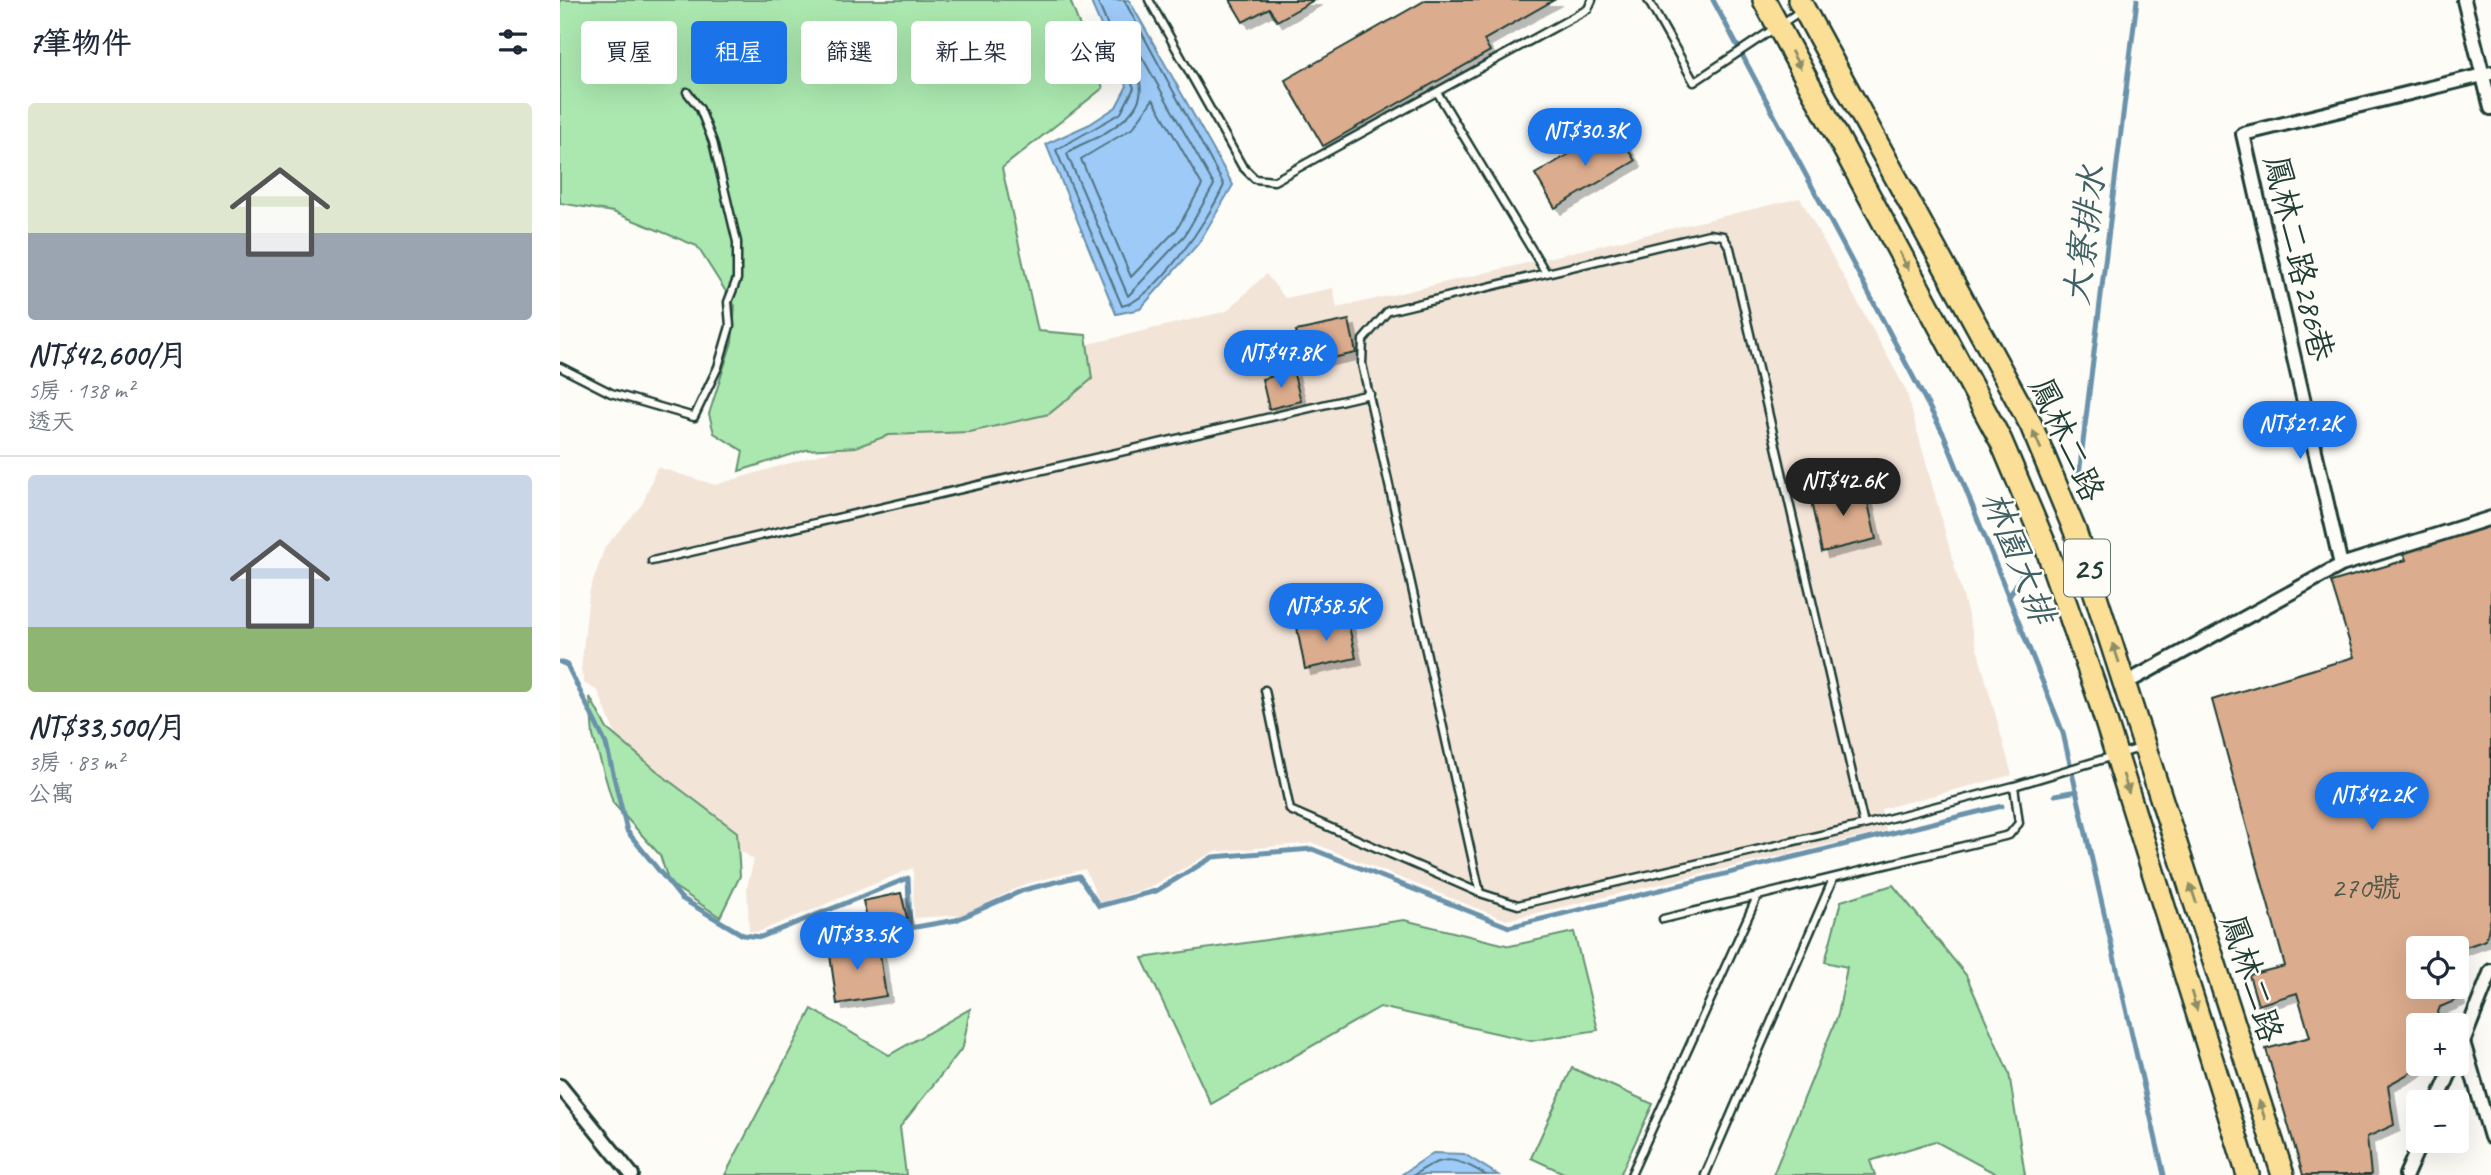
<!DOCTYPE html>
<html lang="zh-TW">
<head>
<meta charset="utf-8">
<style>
	:root { --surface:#fff; --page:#f2f2f3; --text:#1f2937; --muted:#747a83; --line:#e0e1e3; --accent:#1a73e8 }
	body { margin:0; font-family:Caveat,"LXGW WenKai TC",sans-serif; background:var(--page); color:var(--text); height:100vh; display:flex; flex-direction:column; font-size:26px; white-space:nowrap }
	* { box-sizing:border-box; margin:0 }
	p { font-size:23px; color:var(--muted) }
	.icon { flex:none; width:38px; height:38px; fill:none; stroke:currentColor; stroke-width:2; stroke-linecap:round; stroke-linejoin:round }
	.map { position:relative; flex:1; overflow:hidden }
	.sheet { display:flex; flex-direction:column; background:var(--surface); width:560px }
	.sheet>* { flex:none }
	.top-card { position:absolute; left:21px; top:21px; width:665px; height:63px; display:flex; gap:14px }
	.fabs { position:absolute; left:1846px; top:936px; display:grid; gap:14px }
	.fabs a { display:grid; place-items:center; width:63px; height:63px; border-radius:7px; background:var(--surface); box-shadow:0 7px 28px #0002; font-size:35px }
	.price { position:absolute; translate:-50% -60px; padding:0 16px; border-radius:24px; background:var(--accent); color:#fff; font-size:23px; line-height:46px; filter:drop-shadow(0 2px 4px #0008) }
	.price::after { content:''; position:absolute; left:50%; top:42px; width:21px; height:16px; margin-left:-10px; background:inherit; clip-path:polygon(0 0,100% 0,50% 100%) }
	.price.selected { background:#222; color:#fff }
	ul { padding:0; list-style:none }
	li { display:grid; align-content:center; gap:14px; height:371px; padding:0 28px }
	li+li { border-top:2px solid var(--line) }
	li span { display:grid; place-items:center; height:217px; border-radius:7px; color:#555 }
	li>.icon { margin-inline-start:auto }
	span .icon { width:126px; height:126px; fill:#fffc; stroke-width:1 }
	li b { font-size:30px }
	h2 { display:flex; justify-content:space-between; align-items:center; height:84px; padding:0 28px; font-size:30px }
	.pill { padding:0 24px; border-radius:7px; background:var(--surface); box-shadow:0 7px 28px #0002; font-size:24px; line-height:63px }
	.pill.selected { background:var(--accent); color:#fff }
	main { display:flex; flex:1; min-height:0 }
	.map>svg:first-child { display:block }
	.built { fill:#f3e4d8 }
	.green { fill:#abe8af; stroke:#659272; stroke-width:2 }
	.water { fill:#9ecaf8; stroke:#6b92aa; stroke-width:2 }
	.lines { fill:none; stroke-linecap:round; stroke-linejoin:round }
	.shore { stroke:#527582; stroke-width:2 }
	.stream { stroke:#6b92aa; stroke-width:5 }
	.building { fill:#dcac8e; stroke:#1f3d34; stroke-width:2; filter:url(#shadow) }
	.service-casing { stroke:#1f3d34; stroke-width:11 }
	.minor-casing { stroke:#1f3d34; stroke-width:18 }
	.primary-casing { stroke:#1f3d34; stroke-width:26 }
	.service { stroke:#fdfcf7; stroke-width:6 }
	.minor { stroke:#fdfcf7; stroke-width:12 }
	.primary { stroke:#fbdf96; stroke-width:21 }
	.oneway { fill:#8d8e65 }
	.labels { text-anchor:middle; stroke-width:5; stroke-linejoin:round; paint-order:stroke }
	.number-label { font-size:30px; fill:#4e594a }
	.shield { fill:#fdfcf7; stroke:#62766e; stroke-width:2 }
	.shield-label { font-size:32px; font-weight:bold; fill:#1f3d34 }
	.street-label { font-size:33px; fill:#1f3d34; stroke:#fdfcf7 }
	.water-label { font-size:35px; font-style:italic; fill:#3f6065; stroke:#fdfcf7 }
</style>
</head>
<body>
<main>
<section class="sheet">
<h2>7筆物件<svg class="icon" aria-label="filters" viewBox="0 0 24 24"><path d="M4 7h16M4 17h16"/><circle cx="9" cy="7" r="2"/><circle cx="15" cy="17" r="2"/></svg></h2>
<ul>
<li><span style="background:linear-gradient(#dfe7d0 60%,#9aa5b1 0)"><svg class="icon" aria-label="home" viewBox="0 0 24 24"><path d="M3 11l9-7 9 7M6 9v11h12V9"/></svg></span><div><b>NT$42,600/月</b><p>5房 · 138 m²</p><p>透天</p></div></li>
<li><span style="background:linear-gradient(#c9d6e8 70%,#8fb573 0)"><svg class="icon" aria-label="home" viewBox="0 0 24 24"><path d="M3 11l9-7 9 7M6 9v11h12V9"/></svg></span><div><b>NT$33,500/月</b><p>3房 · 83 m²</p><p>公寓</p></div></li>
</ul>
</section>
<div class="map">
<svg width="1931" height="1175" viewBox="0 0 1931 1175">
	<defs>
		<filter id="shadow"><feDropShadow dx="6" dy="6" stdDeviation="0" flood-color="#0004"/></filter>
	</defs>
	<rect width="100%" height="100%" fill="#fdfcf7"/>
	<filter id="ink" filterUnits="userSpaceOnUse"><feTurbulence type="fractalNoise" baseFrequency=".0143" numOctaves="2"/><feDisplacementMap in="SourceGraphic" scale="14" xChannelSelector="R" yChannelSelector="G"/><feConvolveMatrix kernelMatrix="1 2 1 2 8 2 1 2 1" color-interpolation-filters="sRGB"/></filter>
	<g filter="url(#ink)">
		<path class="built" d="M1240,198L1346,390L1452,775L1321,809L1326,831L946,920L753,843L653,852L589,888L540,903L525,869L465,884L403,915L354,918L353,868L198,932L189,931L187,887L194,860L92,789L56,736L38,691L24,683L21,670L29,593L45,547L83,503L97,467L155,485L278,449L282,431L391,377L667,311L706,274L725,298L773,288L777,308Z"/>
		<path class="green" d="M0,0H510L543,88L442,168L478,331L526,335L532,379L489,414L410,432L329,435L296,447L246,450L179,471L183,451L154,433L149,414L172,342L175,306L137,246L53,212L0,203Z
			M30,697L47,729L108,780L177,832L180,876L160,917L109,883L100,855L53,803L33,736Z
			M1333,885L1406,975L1449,1073L1465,1175H1438L1375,1141L1310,1161L1315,1175H1213L1278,1015L1287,967L1265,962L1281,901Z
			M844,920L950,946L1014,932L1038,1030L971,1041L820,1007L651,1104L582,958Z
			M252,1009L329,1055L410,1009L403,1047L340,1127L346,1175H165Z
			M1012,1068L1093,1104L1060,1175H1008L971,1158Z"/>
		<path class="water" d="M530,0H569L673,185L638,244L580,309L556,314L486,144L530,124L556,107L567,86Z
			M873,1153L904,1154L938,1175H841Z"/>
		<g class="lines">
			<path class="shore" d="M537,0L574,88L561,113L496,150L562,306C596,299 650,217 664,185L564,0
				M564,25L654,185L625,235L568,296L507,154C515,145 530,142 540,136C600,101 582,82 560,29Z
				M593,99L642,185L617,229L571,277L521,159L573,128Z
				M854,1175C884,1154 895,1157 926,1175"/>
			<path class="stream" d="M1153,0L1384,435L1503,733L1604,1175
				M1519,475L1577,0
				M1449,597L1467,566
				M0,662L7,665L46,744L67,831L121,898L183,935L201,937L348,878L350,928L396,920L464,890L519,876L539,906L596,891L653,857L752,849L949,927L1442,806
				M1495,795L1517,791"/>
		</g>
		<path class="building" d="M670,0H754L717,21L709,8L683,22Z
			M866,0H994L924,40L930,51L763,146L725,80Z
			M1055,127L1075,161L995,208L975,174Z
			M789,320L796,353L743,364L736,331Z
			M733,371L741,401L709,409L702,379Z
			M1304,485L1316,539L1262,552L1250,497Z
			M1931,518V918L1926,940L1897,950L1858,948V987H1895L1899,999L1880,1007L1873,1026H1858L1857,1069L1828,1085L1834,1125L1807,1137L1811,1175H1743L1706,1049L1750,1037L1737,993L1698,1005L1689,975L1725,966L1652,700L1794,657L1771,582L1846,560L1841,544Z
			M787,617L796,658L745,669L737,628Z
			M341,893L347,918L309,927L303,901Z
			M318,941L326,996L277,1004L269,948Z"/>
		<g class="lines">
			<g class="service-casing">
				<path id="service" d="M589,0L682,166L695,179L714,181L1028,9L1032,0
					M1088,0L1134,82L1242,10
					M877,92L986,273
					M0,367L51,393L134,417L158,367L170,326L168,302L177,279V242L153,142L140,109L127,92
					M92,561L810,394
					M705,690L730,810L920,893L958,905L1304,825L1454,786L1580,748
					M920,893L802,364L803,340L828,311L1149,234L1163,236L1170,248L1304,825
					M1103,919L1449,835L1459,823L1454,786
					M1071,1175L1197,897
					M1145,1175L1273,879"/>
			</g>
			<g class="minor-casing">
				<path id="minor" d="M1904,0L1931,108
					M1781,565L1931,518
					M1566,683L1781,565L1683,134L1931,73
					M1903,1042L1931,1137
					M1897,1057L1931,971
					M0,1086L72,1175
					M1877,1102L1894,1064
					M1846,1175L1861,1141"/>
			</g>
			<g class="primary-casing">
				<path id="primary" d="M1204,0L1441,441L1486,547L1538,696L1688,1175
					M1239,0L1471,425L1515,531L1723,1175"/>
			</g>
			<use href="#service" class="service"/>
			<use href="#minor" class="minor"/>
			<use href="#primary" class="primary"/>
		</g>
		<defs><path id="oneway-solid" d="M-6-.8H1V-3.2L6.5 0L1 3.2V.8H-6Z" transform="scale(1.75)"/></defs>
		<g class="oneway">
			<use href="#oneway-solid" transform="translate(1236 60) rotate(62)"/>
			<use href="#oneway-solid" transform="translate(1344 261) rotate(62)"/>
			<use href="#oneway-solid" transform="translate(1477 440) rotate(-113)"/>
			<use href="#oneway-solid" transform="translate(1556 653) rotate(-108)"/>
			<use href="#oneway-solid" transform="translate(1566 784) rotate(73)"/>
			<use href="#oneway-solid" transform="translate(1633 893) rotate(-108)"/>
			<use href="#oneway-solid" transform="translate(1634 1001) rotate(73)"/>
			<use href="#oneway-solid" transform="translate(1702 1110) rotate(-108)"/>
		</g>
	</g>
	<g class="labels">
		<g class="number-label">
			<text x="1806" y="897">270號</text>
		</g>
		<rect class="shield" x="1504" y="539.5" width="46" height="57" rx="5"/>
		<g class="shield-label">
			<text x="1527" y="579">25</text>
		</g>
		<g class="street-label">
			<text transform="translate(1740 258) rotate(77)" y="12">鳳林二路286巷</text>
			<text transform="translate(1508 439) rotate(65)" y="12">鳳林二路</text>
			<text transform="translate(1693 978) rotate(72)" y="12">鳳林二路</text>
		</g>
		<g class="water-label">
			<text transform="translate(1524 235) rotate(-83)" y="12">大寮排水</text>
			<text transform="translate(1459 557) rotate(68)" y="12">林園大排</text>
		</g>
	</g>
</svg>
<div class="fabs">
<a><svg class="icon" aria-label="locate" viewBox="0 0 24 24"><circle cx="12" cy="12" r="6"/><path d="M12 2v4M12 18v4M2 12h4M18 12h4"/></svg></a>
<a>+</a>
<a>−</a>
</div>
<b class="price" style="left:1025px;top:168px">NT$30.3K</b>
<b class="price" style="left:721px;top:390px">NT$47.8K</b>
<b class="price" style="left:1740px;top:461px">NT$21.2K</b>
<b class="price selected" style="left:1283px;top:518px">NT$42.6K</b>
<b class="price" style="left:766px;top:643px">NT$58.5K</b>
<b class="price" style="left:1812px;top:832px">NT$42.2K</b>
<b class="price" style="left:297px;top:972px">NT$33.5K</b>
<div class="top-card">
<a class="pill">買屋</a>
<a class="pill selected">租屋</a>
<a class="pill">篩選</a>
<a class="pill">新上架</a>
<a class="pill">公寓</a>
</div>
</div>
</main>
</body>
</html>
